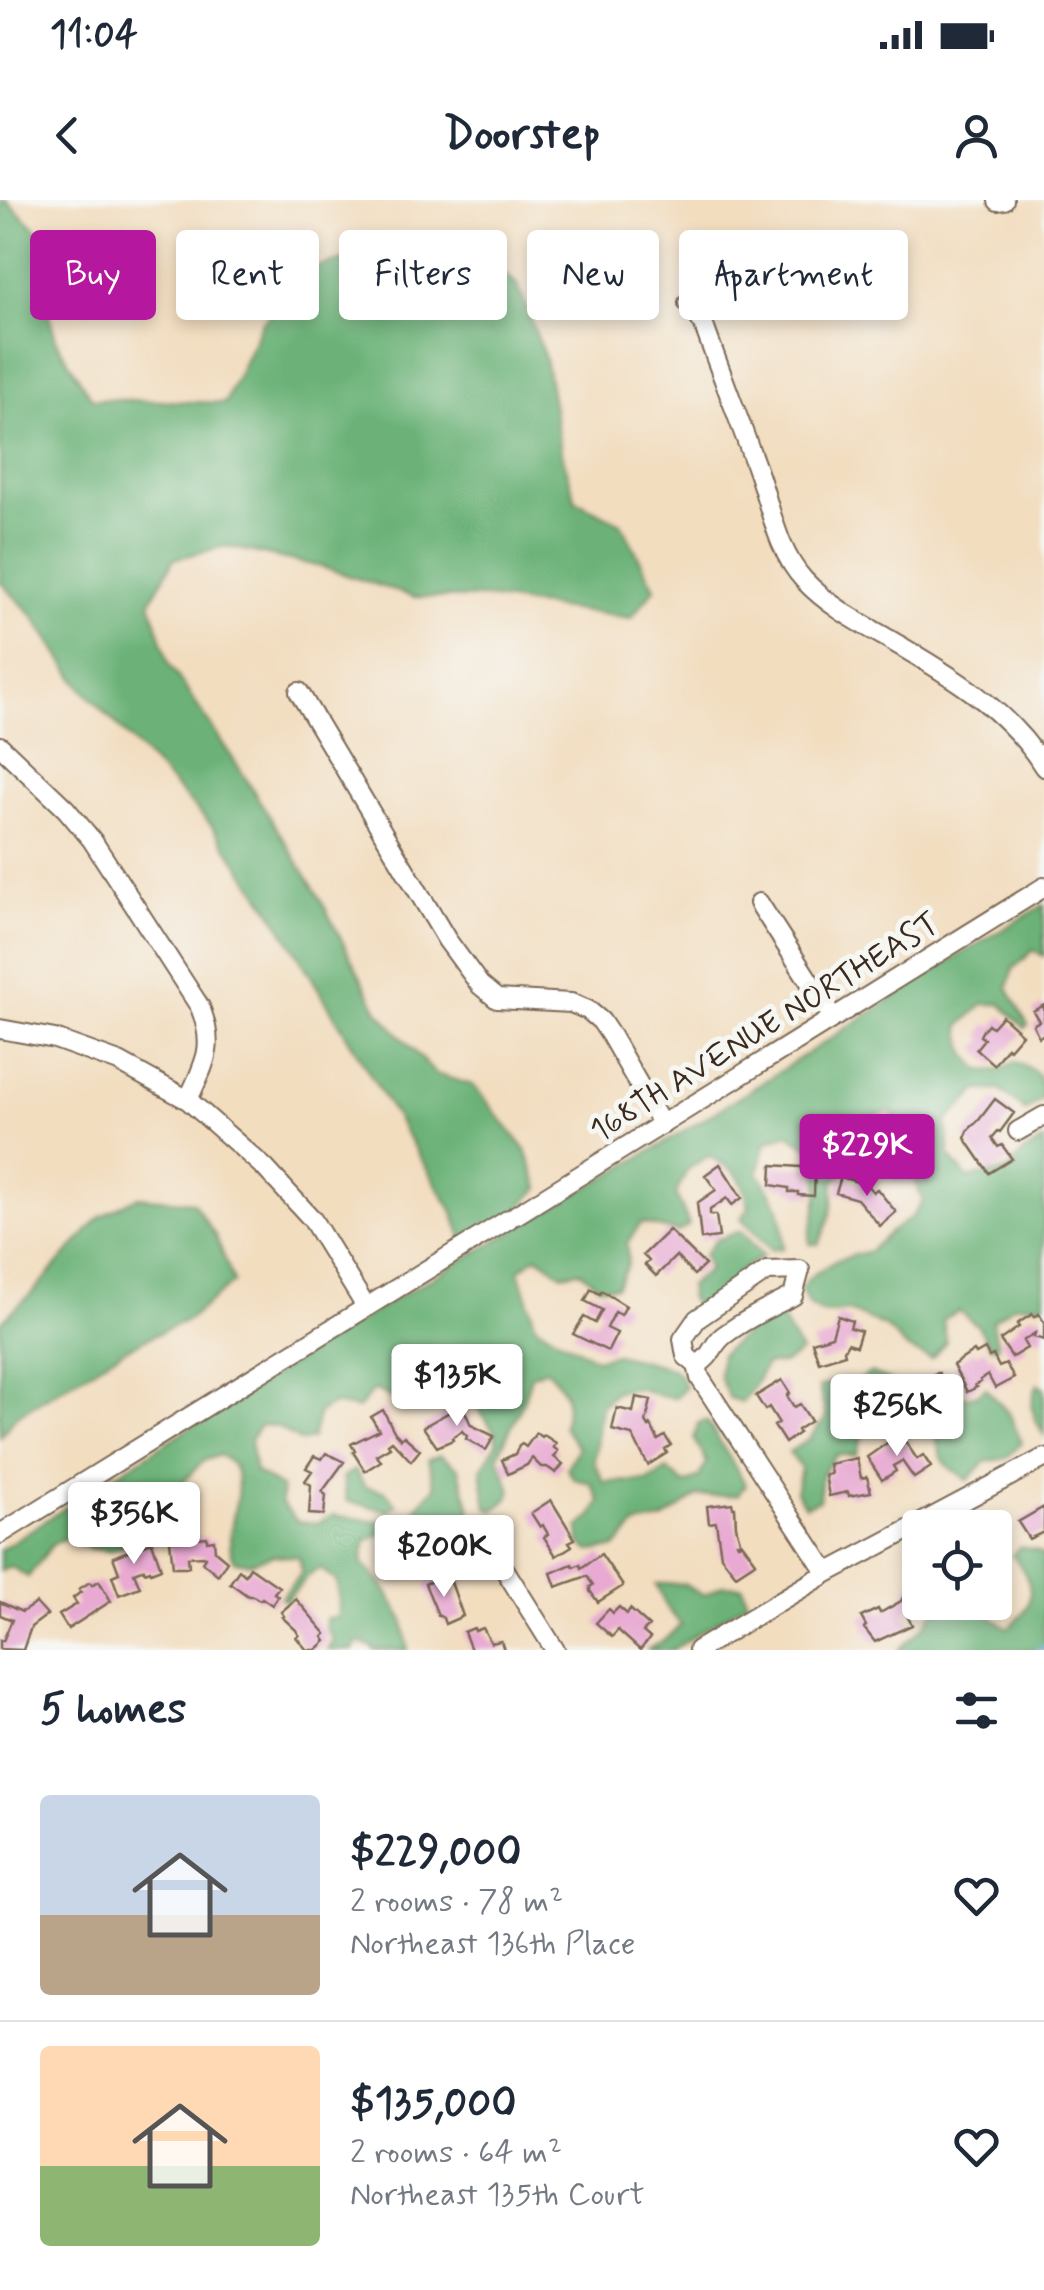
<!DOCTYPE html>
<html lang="en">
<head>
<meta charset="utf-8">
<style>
	:root { --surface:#fff; --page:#f2f2f3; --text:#1f2937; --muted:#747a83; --line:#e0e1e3; --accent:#b5179e }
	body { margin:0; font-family:Mynerve,sans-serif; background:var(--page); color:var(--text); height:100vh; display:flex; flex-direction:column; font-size:38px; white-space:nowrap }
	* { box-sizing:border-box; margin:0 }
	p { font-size:32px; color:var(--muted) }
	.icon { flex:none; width:55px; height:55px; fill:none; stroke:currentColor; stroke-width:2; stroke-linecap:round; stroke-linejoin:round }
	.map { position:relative; height:1450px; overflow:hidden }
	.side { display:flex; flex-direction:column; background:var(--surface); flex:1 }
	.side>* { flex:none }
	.banner { position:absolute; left:30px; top:30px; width:985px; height:90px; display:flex; gap:20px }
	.tools { position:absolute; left:902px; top:1310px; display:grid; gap:20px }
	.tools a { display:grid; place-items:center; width:110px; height:110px; border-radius:10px; background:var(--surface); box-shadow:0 5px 15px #0003; font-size:50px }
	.price { position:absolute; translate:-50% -85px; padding:0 22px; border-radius:10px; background:#fff; color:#222; font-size:32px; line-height:65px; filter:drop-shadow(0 2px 5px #0008) }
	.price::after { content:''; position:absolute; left:50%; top:60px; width:30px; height:22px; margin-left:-15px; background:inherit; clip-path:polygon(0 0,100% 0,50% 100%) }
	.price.on { background:var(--accent); color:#fff }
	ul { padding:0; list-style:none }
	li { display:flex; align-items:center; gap:30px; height:250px; padding:0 40px }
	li+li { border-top:2px solid var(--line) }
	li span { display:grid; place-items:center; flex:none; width:280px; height:200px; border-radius:10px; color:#555 }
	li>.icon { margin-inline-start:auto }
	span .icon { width:120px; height:120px; fill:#fffc; stroke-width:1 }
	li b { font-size:42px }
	h2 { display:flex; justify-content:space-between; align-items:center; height:120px; padding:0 40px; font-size:42px }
	.chip { padding:0 35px; border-radius:10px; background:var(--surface); box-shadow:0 5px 15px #0003; font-size:35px; line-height:90px }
	.chip.on { background:var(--accent); color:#fff }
	.status { display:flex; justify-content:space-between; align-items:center; height:70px; padding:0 50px; background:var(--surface); direction:ltr }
	.status svg { height:28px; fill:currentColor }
	header { display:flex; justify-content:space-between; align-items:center; height:130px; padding:0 40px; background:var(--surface); font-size:45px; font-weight:700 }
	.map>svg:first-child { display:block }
	.forest { fill:#6cb278; stroke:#546e4b; stroke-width:2.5 }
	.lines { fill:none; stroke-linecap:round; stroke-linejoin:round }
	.stream { stroke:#6aaddf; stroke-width:4 }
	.building { fill:#e8a9d2 }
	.minor-casing { stroke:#7b6956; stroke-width:22 }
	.minor { stroke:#fff; stroke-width:18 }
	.labels { text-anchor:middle; stroke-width:10; stroke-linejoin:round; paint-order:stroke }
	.street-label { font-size:32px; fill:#3b2a1e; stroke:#f6f6f2 }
</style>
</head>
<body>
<div class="status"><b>11:04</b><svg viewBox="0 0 49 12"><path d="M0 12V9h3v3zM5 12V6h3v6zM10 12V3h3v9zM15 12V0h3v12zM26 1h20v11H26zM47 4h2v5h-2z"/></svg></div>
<header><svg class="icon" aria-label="back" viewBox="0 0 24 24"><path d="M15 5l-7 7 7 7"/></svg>Doorstep<svg class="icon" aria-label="person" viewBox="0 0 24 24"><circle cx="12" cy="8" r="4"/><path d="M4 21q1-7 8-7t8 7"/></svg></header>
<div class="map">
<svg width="1044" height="1450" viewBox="0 0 1044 1450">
	<rect width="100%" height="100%" fill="#f6f6f2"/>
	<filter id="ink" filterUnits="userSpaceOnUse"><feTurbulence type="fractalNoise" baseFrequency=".01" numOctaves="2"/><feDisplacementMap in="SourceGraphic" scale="20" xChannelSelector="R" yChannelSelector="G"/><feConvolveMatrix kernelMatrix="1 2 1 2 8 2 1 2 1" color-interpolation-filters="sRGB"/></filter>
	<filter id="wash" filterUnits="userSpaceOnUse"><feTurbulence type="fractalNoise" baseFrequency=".0048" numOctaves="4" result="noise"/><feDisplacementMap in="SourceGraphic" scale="40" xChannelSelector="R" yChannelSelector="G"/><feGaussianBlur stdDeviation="2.25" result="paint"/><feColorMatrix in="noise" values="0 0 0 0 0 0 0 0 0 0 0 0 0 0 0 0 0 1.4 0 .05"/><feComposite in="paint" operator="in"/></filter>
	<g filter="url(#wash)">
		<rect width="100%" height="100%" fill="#f2ddbf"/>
		<path class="forest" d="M0,0H6L50,42L38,76L57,143L92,199L225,203L262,123L309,69L406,44L467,43L518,85L545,158L561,250L576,301L621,323L655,388L631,418L486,398L414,397L322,367L226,346L174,359L150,402L169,464L241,571L320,698L378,811L435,874L473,885L526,950L539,988L509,1019L465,1045L452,1010L274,715L211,625L80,486L32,414L0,382Z
			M1044,705V756L1033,750L1013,769L1008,788L1028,825L1025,828L1001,804H983L960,826L966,854L982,871L1000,870L1015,862C1038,870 1041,875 1043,898L1026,911L1000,890H978L947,921L950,957L967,978L1008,971L1023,953L1044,940V1104L1014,1105L992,1121L998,1146L991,1147L978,1126L959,1111L943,1119L946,1142L931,1159L908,1149L886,1127L849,1111L825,1114L810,1106L801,1089L810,1077L837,1060L870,1051L889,1033L912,1017L923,1000L913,978L896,979L890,968L903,955L904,930L891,911L868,917L856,935L866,963L845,970L834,981C834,1005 830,1023 818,1044H810C808,1031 814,1023 816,1010C820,987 820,972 813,950L788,934L766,942L758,973C777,999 785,1015 783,1048L771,1050L741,1018L749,1009C742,977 739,970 708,956L687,970L676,994L689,1025L678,1032L641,1023L627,1043L628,1064L616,1087L599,1086L580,1071L562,1074L537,1056L519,1070L536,1126L596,1159L616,1154L671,1168L680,1175L685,1187L676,1198L661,1196L638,1188L616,1191L601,1206L594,1262L604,1282L649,1281L667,1269L684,1284L699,1277L707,1262L694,1239L698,1223L707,1221L746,1285L737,1295L697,1296L663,1320L636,1325L615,1348L590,1351L580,1344L579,1328L592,1316L600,1302L591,1283L574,1279L567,1268L578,1248L563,1226C570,1198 567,1190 546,1169L531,1175C525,1204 509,1229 498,1256L511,1290L508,1299L494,1310L487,1307L481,1270L497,1243L495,1232L460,1185L436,1171L420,1187L399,1201L374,1189L358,1209L333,1204L319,1212L312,1239L301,1242L276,1226L260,1225L250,1240L255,1272L281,1287L282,1304L297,1321L317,1323L334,1315L388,1323L387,1331L366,1341L362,1363L382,1384L403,1419L408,1450H374L373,1447L358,1442L354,1450H327L333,1440L326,1428V1418H337L339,1402L337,1382L320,1368L308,1376L286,1401L281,1398L302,1372L299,1357L273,1355L249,1363L235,1361C219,1335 249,1292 233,1266C230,1261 225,1259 220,1255L203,1261L183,1282L174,1320L155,1335L109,1351L89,1348L70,1335L52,1345L28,1377L10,1366L0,1371V1350L175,1237L388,1103L661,945L746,893L961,754Z
			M137,997L193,1002L216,1037L234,1082L189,1119L125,1149L16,1216L0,1237V1123L34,1091L100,1017Z
			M741,1031L763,1056L742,1070L720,1095L698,1108L690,1099L689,1086L709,1070L704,1055L716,1040Z
			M778,1113L801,1152L783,1164H766L752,1189L742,1202L729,1198L719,1176L721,1154L760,1121Z
			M870,1173L890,1181L892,1197L915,1230L909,1234L879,1201H868L858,1214L863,1234L856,1255H836L822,1274L819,1300L805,1306L796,1292L801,1268L789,1252L808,1240L826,1218L819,1187L832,1183L849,1188Z
			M1038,1184L1044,1188V1235C1032,1215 1028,1206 1038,1184Z
			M986,1188L1010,1215L1021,1243L1007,1258L985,1262L968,1280C962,1276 952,1271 947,1265C932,1247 933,1210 956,1199C970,1193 970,1201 986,1188Z
			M440,1255L458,1268L471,1311L462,1316L456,1327L421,1320L416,1308L435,1287L428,1260Z
			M355,1270L365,1287L385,1291L397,1305L389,1311L347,1301L343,1277Z
			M1020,1347L1035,1350L1044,1355V1450H899L925,1426L939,1403H984L991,1417L1008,1428C1038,1406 1035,1382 1012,1355Z
			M656,1384H684L704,1395L724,1385L742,1386L747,1402L672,1450H646L663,1441L681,1425L666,1406Z"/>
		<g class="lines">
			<path class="stream" d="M1038,1450L1044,1445"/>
		</g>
		<g id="blocks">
			<path class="building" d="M1044,805V834L1039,837L1033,825L1039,821L1033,811Z
				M1002,816L1022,834L1009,849L1007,847L994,865L976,849L984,839L980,836L983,830L988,824L992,827Z
				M995,899L1014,913L1000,932L998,931L992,938L998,947L1002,945L1012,959L989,973L965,938L969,929L979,920Z
				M720,964L742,998L732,1005L727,998L710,1010V1015H716L719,1037L701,1039L697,1003L716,990L705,975Z
				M772,965L815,968L814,996L798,995V992H789V988L771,985Z
				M841,977L867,985L873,992L877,989L896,1012L880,1026L857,999L836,993Z
				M669,1030L705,1065L694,1075L676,1056L656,1076L645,1065L649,1061L643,1055Z
				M591,1089L600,1094L602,1091L626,1106L621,1115L615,1112L607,1128L617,1133L608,1151L573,1134L584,1117L595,1123L602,1110L585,1101Z
				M1032,1114L1034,1117L1039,1114L1044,1122V1140L1034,1137L1035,1133L1023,1141L1027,1148L1012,1157L1000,1140L1019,1127L1017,1124Z
				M838,1116L852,1121L850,1128L861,1131L856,1146L848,1143L844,1150L845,1154L819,1162L812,1142L832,1136Z
				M985,1149L989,1157L993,1155L999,1167L1006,1164L1014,1178L995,1188L988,1175L980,1180L981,1182L975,1185L977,1187L967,1192L953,1165L974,1151L976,1154Z
				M936,1173H939L943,1180L945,1178L953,1192L911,1217L901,1201L912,1195L908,1190L912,1186Z
				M782,1180L790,1193L787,1196L794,1207L800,1204L811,1221L797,1230L799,1233L785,1243L774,1226L779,1223L769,1207L765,1210L756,1196Z
				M636,1197L651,1200L646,1222L649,1227L651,1225L658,1240L665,1236L671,1245L665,1249L667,1253L648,1265L632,1235L612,1230L617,1208L633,1212Z
				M462,1205L471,1225L494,1236L486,1250L466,1239L467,1236L462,1231L452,1238L453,1240L437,1247L423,1227Z
				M383,1210L395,1233L401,1239L404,1236L420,1250L411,1261L392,1241L388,1244L390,1247L376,1255L381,1261L365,1271L353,1252L355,1251L351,1244L379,1230L371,1217Z
				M536,1233L542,1237L544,1235L556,1243L553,1247L558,1251L554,1257L563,1264L556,1273L547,1267H541L532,1258L527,1265L508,1274L502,1260L515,1254L519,1246L522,1244L526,1247Z
				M900,1234L917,1259L923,1255L931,1267L914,1278L902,1261L893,1266L896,1271L882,1280L867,1257Z
				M326,1253L344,1262L322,1292L326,1295L324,1315L309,1314L311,1285L305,1281L312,1271L306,1268L314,1256L322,1259Z
				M857,1258L861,1278L867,1277L871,1292L849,1296L848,1292L829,1296L825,1275L831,1274L829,1264Z
				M551,1300L575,1339L569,1342L572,1346L556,1356L544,1337L548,1334L545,1329L543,1325L540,1327L531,1313Z
				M732,1303L733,1307H735L736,1326L740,1341L737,1342L738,1344L742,1343L756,1362L736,1375L721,1356L716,1322L709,1323L707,1306Z
				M1044,1307V1332L1029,1339L1018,1322Z
				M195,1330L196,1338L207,1337V1341L214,1340L215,1351L227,1361L218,1375L202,1362L205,1357L203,1356L188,1357L189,1367H173L170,1341L183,1340L182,1331Z
				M402,1333L407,1344L409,1343L413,1358L430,1351L436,1367L414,1376L412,1372L400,1377L396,1368L389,1369V1355L385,1340Z
				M152,1342L161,1368L151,1372L150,1370L145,1372L144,1369L134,1373L140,1387L119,1395L112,1376L119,1373L113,1357Z
				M601,1354L623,1386L598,1402L590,1391V1387L593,1385L587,1376L556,1387L551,1373L572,1364L574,1367L580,1364L581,1368Z
				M250,1367L279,1387L274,1393L278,1396L272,1405L262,1398L260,1400L253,1396H248L230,1383L239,1370L245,1375Z
				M444,1376L448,1384L451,1382L463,1416L445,1424L443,1418L438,1415L425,1384Z
				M914,1377L920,1380V1396L905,1412L912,1425L875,1442L864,1428L866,1426L861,1417L878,1409L880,1413L901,1401Z
				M99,1381L111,1401L68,1429L59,1415L77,1404L73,1398L81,1392L79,1389L90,1382L92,1385Z
				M296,1399L326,1434L323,1437L326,1441L316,1450H307L296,1437L299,1435L296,1430L282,1417L284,1416L281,1412Z
				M0,1402L22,1412L36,1403L47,1415L31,1427L23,1450L0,1449V1440L3,1441L12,1420L0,1415Z
				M619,1407L627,1414L630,1409L649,1426L643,1432L650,1438L640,1450L618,1430L612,1437L596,1423L609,1409L613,1413Z
				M474,1428L475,1431L483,1428L491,1443L501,1441L504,1450H471L464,1432Z"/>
		</g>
	</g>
	<g filter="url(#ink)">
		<use href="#blocks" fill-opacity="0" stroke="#7b6956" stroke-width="2.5"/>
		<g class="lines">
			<g class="minor-casing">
				<path id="minor" d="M998,1L1004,0
					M688,103L703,123C721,174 741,224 759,275C771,309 778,352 804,380C826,404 857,421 885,437C945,472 1007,507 1044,567
					M299,492L447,740L480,785L497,799L571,803L588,810L601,821L611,836L662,925
					M0,546L66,609L92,640L200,807C216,848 205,862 188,900L265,968L312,1019L366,1107
					M759,703L833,818
					M0,829L55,839L119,862L188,900
					M1018,931L1044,916
					M516,1015L1044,687
					M697,1165C713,1156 711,1146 723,1136C744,1120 769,1108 793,1096L800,1070L767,1071L697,1119L683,1139L686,1156L697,1165L700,1178L827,1373
					M0,1334L509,1019
					M485,1338L555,1450
					M698,1450L827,1373L1044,1258"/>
			</g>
			<use href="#minor" class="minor"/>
		</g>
	</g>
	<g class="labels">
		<g class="street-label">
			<text transform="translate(764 826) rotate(-32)" y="11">168TH AVENUE NORTHEAST</text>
		</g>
	</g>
</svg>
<div class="tools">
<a><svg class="icon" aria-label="locate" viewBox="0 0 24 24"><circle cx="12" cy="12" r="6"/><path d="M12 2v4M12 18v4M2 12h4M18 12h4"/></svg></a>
</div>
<b class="price on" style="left:867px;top:999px">$229K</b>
<b class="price" style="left:457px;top:1229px">$135K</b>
<b class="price" style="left:897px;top:1259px">$256K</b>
<b class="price" style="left:134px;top:1367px">$356K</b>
<b class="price" style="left:444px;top:1400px">$200K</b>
<div class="banner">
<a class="chip on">Buy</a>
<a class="chip">Rent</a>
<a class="chip">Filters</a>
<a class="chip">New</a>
<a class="chip">Apartment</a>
</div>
</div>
<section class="side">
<h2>5 homes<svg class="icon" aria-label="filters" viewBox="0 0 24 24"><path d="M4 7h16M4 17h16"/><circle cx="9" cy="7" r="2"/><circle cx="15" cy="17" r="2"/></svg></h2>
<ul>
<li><span style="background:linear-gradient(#c9d6e8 60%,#b9a48a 0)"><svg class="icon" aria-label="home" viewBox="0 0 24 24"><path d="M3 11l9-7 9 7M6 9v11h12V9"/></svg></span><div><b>$229,000</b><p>2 rooms · 78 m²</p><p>Northeast 136th Place</p></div><svg class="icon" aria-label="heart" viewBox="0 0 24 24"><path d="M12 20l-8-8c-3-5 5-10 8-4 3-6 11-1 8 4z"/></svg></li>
<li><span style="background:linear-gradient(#ffd9b3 60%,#8fb573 0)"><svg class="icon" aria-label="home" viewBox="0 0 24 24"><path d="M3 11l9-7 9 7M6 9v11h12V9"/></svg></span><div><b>$135,000</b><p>2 rooms · 64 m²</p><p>Northeast 135th Court</p></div><svg class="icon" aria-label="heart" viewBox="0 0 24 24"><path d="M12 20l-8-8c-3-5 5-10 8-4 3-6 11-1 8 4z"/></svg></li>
</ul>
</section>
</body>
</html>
